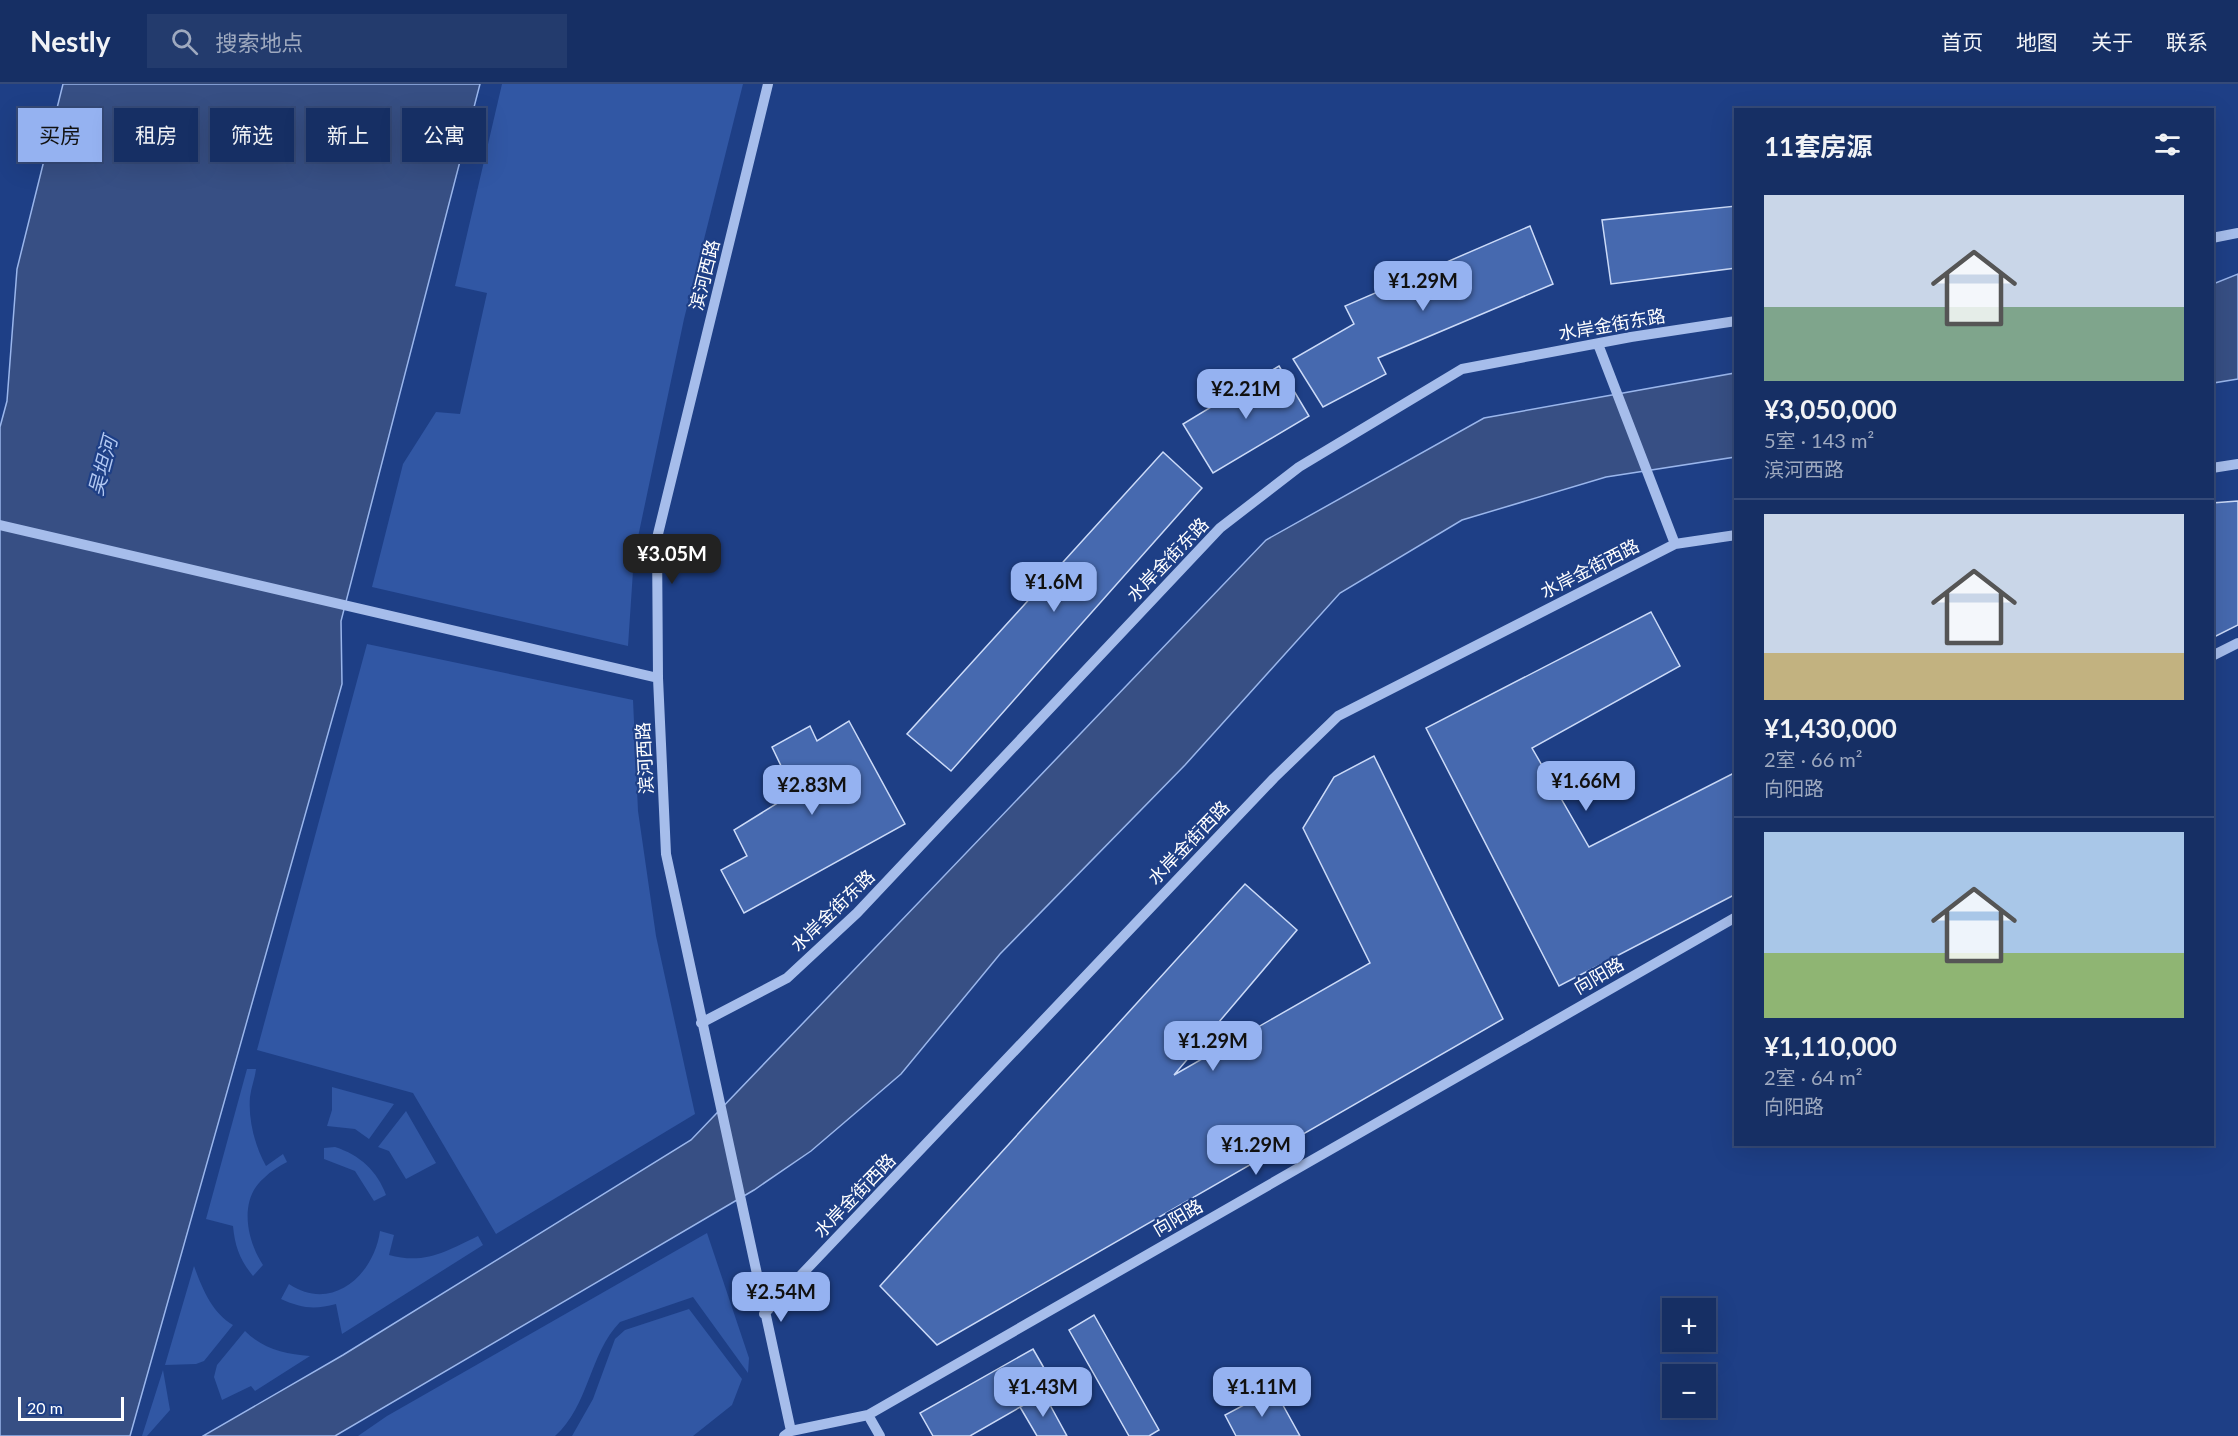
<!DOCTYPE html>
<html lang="zh">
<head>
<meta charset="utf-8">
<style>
	:root { --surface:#162f64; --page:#233b6d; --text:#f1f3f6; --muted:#9ea9bf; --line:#354a78; --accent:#95b2f1 }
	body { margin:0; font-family:Lato,"Noto Sans SC",sans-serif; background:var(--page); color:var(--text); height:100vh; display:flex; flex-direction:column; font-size:22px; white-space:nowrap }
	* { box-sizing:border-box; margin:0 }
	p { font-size:20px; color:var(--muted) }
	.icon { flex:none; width:33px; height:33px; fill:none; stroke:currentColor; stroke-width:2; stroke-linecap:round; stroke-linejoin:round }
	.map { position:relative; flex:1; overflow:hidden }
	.details { position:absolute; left:1734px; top:24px; width:480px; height:1038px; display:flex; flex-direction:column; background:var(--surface); border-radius:0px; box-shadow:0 6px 24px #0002,0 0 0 2px var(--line) }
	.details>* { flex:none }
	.banner { position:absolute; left:18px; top:24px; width:570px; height:54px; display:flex; gap:12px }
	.controls { position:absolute; left:1662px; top:1214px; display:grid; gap:12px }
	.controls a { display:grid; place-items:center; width:54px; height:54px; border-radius:0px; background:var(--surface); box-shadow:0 6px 24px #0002,0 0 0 2px var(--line); font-size:30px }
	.scale { position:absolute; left:18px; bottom:15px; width:106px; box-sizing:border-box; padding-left:6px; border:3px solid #fff; border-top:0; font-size:16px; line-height:21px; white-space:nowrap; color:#fff; -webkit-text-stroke:4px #1e3f86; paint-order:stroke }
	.price { position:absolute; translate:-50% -51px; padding:0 14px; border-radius:12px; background:var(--accent); color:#111; font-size:20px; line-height:39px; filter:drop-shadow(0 2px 3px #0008) }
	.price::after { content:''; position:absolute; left:50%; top:36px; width:18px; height:14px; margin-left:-9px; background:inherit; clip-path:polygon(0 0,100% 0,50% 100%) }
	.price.current { background:#222; color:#fff }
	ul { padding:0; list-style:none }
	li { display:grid; align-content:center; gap:12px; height:318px; padding:0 30px }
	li+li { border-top:2px solid var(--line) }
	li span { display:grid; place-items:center; height:186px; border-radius:0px; color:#555 }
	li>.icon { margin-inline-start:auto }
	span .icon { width:108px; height:108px; fill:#fffc; stroke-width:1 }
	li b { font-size:26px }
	h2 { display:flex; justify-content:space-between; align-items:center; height:72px; padding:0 30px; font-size:26px }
	.chip { padding:0 21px; border-radius:0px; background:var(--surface); box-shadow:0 6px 24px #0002,0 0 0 2px var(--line); font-size:21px; line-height:54px }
	.chip.current { background:var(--accent); color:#111 }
	header { display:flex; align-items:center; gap:36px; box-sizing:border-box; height:84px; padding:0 30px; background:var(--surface); border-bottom:2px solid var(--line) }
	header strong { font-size:28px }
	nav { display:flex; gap:33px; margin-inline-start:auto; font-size:21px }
	.search { width:420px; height:54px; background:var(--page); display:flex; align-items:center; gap:15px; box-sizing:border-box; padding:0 21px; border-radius:0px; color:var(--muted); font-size:22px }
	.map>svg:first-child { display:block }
	.green { fill:#3157a4 }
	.water { fill:#374f84; stroke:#9ab6ec; stroke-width:1.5 }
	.building { fill:#4669af; stroke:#cbdaf8; stroke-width:1.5 }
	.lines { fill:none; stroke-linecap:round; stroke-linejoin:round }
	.minor { stroke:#a6bdeb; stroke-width:10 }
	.labels { text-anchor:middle; stroke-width:4.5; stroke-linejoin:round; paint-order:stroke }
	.street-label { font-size:18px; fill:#fff; stroke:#1e3f86 }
	.water-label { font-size:20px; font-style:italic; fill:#b2c8f2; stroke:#1e3f86 }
</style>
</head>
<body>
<header>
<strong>Nestly</strong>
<div class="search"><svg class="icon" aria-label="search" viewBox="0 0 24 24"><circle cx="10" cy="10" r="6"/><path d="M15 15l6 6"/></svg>搜索地点</div>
<nav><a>首页</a><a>地图</a><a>关于</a><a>联系</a></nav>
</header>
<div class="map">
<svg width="2238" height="1352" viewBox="0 0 2238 1352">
	<rect width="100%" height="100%" fill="#1e3f86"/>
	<path class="green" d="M502,0H743L684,235L634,472L628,562L372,503L403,380L436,328L460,330L487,209L455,202Z
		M367,560L633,616L638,727L656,852L695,1030L496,1150L413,1009L257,966Z
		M247,985H256C255,994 251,1004 250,1013C248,1035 255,1063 266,1082L283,1070L287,1078C279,1082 271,1087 264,1094C238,1116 247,1157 263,1181L253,1192C240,1176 235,1163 233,1142L206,1135Z
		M332,1003L394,1020L369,1055L355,1045L327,1042L332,1026Z
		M406,1027L436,1079L406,1095L389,1067L378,1063Z
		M335,1063C360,1071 377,1087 386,1111L374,1117L355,1087L324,1075V1064Z
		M380,1147L394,1151L389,1171C425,1181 447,1167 478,1152L483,1161L342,1250L336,1220C314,1226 301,1224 281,1215L289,1200C332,1229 374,1191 380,1147Z
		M707,1149L749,1274L748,1289L693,1213L620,1238C589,1270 589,1322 555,1352H358L387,1332Z
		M194,1182C202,1204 212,1229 233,1241L204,1277L196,1280L165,1281Z
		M689,1225L742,1295L732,1321L693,1352H572L593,1315L615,1255L625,1246Z
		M245,1247C263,1265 285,1270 310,1272L255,1307L251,1302L222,1316L214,1293L217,1281Z
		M163,1286L170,1326L147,1352H142Z"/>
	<path class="water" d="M63,0H480L341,537L342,600L130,1352H0V343L7,317L17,185Z
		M2238,190V295L2213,299V200Z
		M1735,289V373L1606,393L1462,436L1340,509L1185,681L1000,870L901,990L811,1067L754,1106L335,1352H203L343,1271L691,1056L1266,456L1484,334Z"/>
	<path class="building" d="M1736,122V184L1611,200L1602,136Z
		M1530,142L1553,200L1378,274L1386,290L1323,323L1293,275L1354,240L1345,222Z
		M1279,282L1309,332L1213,389L1183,340Z
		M1163,368L1202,404L951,687L907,650Z
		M2238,417V541L2212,554V419Z
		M1651,528L1680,582L1532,664L1589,763L1736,688V810L1559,902L1426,644Z
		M849,637L905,740L744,829L721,786L747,772L734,746L794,709L772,663L810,642L817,657Z
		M1374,672L1503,935L937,1261L880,1202L1245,800L1297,846L1174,991L1370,879L1303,744L1334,693Z
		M1094,1231L1159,1346L1149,1352H1129L1069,1246Z
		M1033,1265L1055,1303L970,1352H933L920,1329Z
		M1274,1305L1300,1352H1236L1225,1331Z
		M1044,1310L1067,1352H1037L1020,1323Z"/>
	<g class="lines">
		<path class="minor" d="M768,0L657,454L658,594L666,770L791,1347
			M2212,154L2238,149
			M1598,260L1675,460
			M2212,384L2238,380
			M0,441L658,594
			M2212,572L2238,559
			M701,939L787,894L857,829L1220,444L1299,383L1462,285L1631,253L1736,237
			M764,1230L1274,694L1338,632L1675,460L1736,451
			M868,1331L880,1352
			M784,1352L791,1347L868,1331L1736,833"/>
	</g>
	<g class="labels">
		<g class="street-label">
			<text transform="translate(705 191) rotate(-76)" y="6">滨河西路</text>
			<text transform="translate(1612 241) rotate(-10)" y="6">水岸金街东路</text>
			<text transform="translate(1168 476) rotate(-46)" y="6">水岸金街东路</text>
			<text transform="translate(1590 485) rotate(-27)" y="6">水岸金街西路</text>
			<text transform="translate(645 674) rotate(-93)" y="6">滨河西路</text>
			<text transform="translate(1189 759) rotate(-46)" y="6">水岸金街西路</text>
			<text transform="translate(833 827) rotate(-44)" y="6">水岸金街东路</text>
			<text transform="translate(1599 892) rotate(-30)" y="6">向阳路</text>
			<text transform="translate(855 1112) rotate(-46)" y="6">水岸金街西路</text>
			<text transform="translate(1178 1134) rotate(-30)" y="6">向阳路</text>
		</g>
		<g class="water-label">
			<text transform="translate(103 382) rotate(-75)" y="7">吴坦河</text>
		</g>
	</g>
</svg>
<div class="controls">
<a>+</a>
<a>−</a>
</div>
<div class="scale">20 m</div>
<b class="price" style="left:1423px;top:228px">¥1.29M</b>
<b class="price" style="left:1246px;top:336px">¥2.21M</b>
<b class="price current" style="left:672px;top:501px">¥3.05M</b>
<b class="price" style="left:1054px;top:529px">¥1.6M</b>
<b class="price" style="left:1586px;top:728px">¥1.66M</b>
<b class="price" style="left:812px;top:732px">¥2.83M</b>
<b class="price" style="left:1213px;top:988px">¥1.29M</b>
<b class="price" style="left:1256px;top:1092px">¥1.29M</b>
<b class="price" style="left:781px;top:1239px">¥2.54M</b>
<b class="price" style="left:1043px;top:1334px">¥1.43M</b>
<b class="price" style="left:1262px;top:1334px">¥1.11M</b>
<div class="banner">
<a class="chip current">买房</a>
<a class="chip">租房</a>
<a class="chip">筛选</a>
<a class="chip">新上</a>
<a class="chip">公寓</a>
</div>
<section class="details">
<h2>11套房源<svg class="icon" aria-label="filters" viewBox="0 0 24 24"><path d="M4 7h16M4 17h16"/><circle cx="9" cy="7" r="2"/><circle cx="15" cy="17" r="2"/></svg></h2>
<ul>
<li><span style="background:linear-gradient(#c9d6e8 60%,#7fa58c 0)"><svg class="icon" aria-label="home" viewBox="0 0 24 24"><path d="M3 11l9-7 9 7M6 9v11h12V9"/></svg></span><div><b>¥3,050,000</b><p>5室 · 143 m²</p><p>滨河西路</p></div></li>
<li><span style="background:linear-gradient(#c9d6e8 75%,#c2b280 0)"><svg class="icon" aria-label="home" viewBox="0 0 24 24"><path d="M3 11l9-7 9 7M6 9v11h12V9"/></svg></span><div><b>¥1,430,000</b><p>2室 · 66 m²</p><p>向阳路</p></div></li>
<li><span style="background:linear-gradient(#a9c7e8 65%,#8fb573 0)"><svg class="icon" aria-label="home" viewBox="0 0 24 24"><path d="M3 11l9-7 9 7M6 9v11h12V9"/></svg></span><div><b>¥1,110,000</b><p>2室 · 64 m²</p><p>向阳路</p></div></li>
</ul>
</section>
</div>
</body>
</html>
